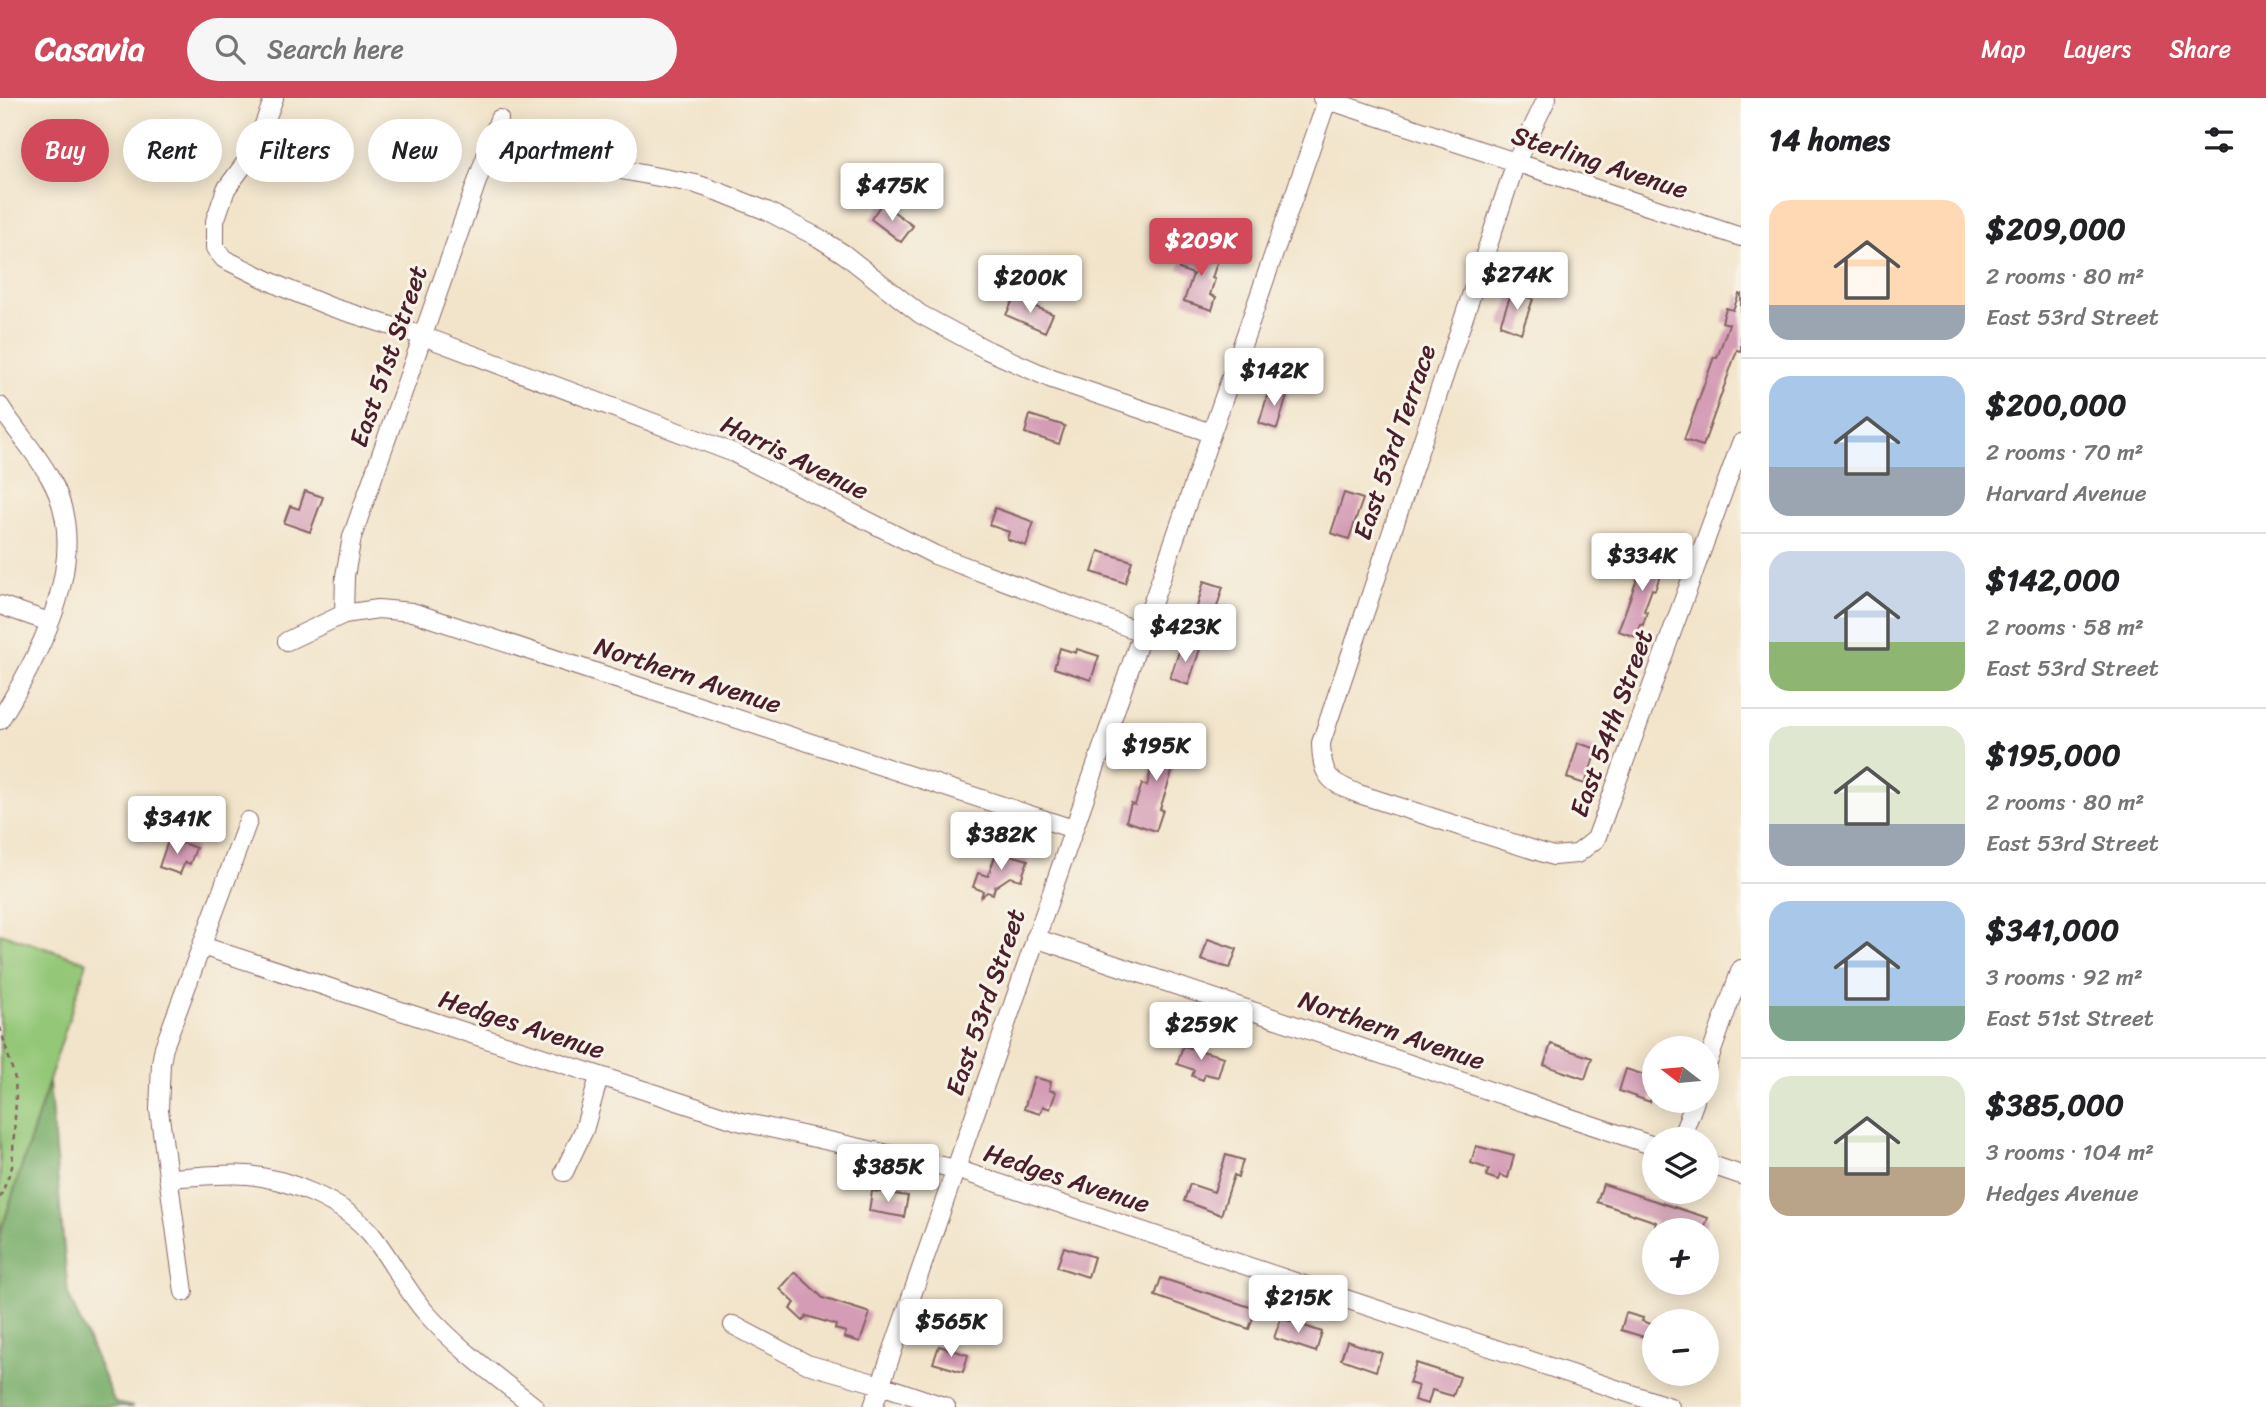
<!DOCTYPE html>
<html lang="en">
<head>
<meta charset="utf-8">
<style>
	:root { --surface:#fff; --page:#f6f6f6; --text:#202124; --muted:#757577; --line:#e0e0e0; --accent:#d1495b }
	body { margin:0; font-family:Sriracha,sans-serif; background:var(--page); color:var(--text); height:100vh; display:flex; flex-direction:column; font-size:26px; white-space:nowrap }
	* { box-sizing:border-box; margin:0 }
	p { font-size:23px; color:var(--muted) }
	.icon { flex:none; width:38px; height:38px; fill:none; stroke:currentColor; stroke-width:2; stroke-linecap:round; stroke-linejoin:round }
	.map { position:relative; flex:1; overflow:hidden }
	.drawer { display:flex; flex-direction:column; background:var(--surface); width:525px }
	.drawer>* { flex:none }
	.top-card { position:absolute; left:21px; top:21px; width:665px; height:63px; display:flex; gap:14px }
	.needle { width:46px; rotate:286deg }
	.controls { position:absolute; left:1642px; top:938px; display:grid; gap:14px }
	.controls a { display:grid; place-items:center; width:77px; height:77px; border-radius:50%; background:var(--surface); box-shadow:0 4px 18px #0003; font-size:35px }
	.price { position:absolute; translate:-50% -60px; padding:0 16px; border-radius:7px; background:#fff; color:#222; font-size:23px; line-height:46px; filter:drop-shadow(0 2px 4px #0008) }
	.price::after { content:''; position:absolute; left:50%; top:42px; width:21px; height:16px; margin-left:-10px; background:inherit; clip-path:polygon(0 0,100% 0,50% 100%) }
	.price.selected { background:var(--accent); color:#fff }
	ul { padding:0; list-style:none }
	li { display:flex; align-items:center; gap:21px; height:175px; padding:0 28px }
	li+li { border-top:2px solid var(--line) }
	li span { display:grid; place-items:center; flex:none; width:196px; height:140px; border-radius:21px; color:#555 }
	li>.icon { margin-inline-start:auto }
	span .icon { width:84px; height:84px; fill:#fffc; stroke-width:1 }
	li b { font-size:30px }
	h2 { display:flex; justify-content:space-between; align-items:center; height:84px; padding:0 28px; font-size:30px }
	.pill { padding:0 24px; border-radius:32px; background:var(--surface); box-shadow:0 4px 18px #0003; font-size:24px; line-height:63px }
	.pill.selected { background:var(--accent); color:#fff }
	header { display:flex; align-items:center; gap:42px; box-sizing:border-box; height:98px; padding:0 35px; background:var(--accent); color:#fff }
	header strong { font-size:33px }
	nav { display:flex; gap:38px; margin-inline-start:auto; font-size:24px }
	.search { width:490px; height:63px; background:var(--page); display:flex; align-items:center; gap:18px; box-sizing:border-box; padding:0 24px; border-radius:38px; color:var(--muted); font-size:26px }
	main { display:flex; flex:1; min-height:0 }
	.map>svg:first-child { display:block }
	.green { fill:#94c778; stroke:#6f7352; stroke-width:2 }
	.forest { fill:#77ac68; stroke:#60664a; stroke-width:2 }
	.building { fill:#d49cb5 }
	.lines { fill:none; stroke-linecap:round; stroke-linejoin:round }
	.minor-casing { stroke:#856463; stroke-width:20 }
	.path { stroke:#856463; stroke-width:2.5; stroke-dasharray:5 5; stroke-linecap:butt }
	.minor { stroke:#fff; stroke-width:18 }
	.labels { text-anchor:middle; stroke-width:6; stroke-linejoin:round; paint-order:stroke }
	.street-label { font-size:26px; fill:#4a1f2b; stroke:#f7f3e8 }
</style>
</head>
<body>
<header>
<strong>Casavia</strong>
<div class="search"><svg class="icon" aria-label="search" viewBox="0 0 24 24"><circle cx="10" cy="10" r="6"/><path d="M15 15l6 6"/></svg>Search here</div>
<nav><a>Map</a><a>Layers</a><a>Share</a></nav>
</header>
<main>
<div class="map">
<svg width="1741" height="1309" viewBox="0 0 1741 1309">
	<rect width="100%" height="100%" fill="#f7f3e8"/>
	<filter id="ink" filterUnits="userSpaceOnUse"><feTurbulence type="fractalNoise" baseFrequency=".0143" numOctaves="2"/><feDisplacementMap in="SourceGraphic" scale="14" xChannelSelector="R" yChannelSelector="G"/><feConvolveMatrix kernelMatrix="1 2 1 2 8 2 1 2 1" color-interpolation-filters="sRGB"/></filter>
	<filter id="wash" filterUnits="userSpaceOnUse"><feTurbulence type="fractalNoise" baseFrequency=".00686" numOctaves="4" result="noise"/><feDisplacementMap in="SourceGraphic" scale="28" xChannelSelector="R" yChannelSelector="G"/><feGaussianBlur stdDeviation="1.57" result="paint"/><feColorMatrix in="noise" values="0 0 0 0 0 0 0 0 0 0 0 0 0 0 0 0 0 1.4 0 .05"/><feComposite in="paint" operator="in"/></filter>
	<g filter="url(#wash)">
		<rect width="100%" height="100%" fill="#f2e4ca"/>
		<path class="green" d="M0,835L87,864L0,1136Z"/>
		<path class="forest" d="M49,984L68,1196L115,1305L133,1309H0V1136Z"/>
		<g id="blocks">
			<path class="building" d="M882,105L913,128L901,144L871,121Z
				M1202,150L1220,156L1212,180L1215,181L1210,197L1216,199L1212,212L1184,203L1193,176L1179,171L1184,158L1199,162Z
				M1512,193L1533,201L1521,235L1500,227Z
				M1739,196H1741V253L1737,252L1703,348L1684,342L1714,259L1717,260L1729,226L1722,224L1726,210L1733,212Z
				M1014,200L1053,216L1045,234L1006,217Z
				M1270,289L1288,295L1277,331L1259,325Z
				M1030,317L1065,328L1059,346L1025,335Z
				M305,393L323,399L310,434L284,425L290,408L299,411Z
				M1344,395L1363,401L1349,441L1331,435Z
				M995,410L1034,424L1026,448L1007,441L1009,434L989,427Z
				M1648,451L1667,458L1655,492L1652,491L1644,513L1647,514L1643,527L1640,526L1636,539L1618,533Z
				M1099,453L1132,463L1125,485L1092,474Z
				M1204,483L1223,489L1213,522L1195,516Z
				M1182,545L1200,551L1188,587L1170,580Z
				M1060,550L1076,555L1077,551L1099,558L1091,582L1054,570Z
				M1152,637L1185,645L1179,666L1175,665L1160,711L1163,712L1156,733L1126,723L1131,706L1135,707L1142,686L1147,688L1155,656L1148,654Z
				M1578,645L1597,651L1585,686L1567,680Z
				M169,740L196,750L190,766L185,764L180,776L159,769Z
				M997,753L1028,762L1021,782L1010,779L995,789L993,796L987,794L981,799L983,793L973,789L978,775L988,778Z
				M1208,841L1237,851L1230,870L1201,862Z
				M1551,946L1592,960L1585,981L1544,967Z
				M1183,948L1224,959L1218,979L1205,976L1203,982L1192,978L1194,972L1177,966Z
				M1626,971L1654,980V990L1650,1004L1619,993Z
				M1034,979L1051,984L1049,992L1056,994L1050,1011L1043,1008L1040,1016L1024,1011Z
				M1476,1048L1514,1058L1508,1080L1500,1077L1498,1082L1486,1078L1489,1071L1471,1065Z
				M1226,1057L1243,1062L1238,1079L1234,1077L1221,1117L1184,1103L1190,1086L1214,1094Z
				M1603,1086L1708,1120L1704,1132H1654L1656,1124L1597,1104Z
				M872,1093L908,1098L904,1119L869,1113Z
				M1064,1149L1094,1159L1088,1179L1057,1169Z
				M795,1174L823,1200L870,1215L860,1244L844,1239L846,1234L835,1231L836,1227L807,1218L803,1223L790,1211L795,1205L780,1191Z
				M1161,1180L1256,1211L1249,1231L1155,1198Z
				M1626,1215L1643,1220L1642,1223L1654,1227V1242L1621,1232Z
				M1281,1220L1322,1234L1316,1254L1274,1240Z
				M1347,1243L1382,1255L1376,1273L1341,1261Z
				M939,1248L968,1257L963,1274L933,1265Z
				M1416,1265L1460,1279L1453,1298L1432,1292L1428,1306L1414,1302L1418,1288L1409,1285Z"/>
		</g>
	</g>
	<g filter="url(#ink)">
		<use href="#blocks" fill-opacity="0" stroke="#856463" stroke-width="2"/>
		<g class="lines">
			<g class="minor-casing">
				<path id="minor" d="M274,0L260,37L246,64L226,91L215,123V150L224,161L282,189L331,209L423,238L734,355L935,457L1141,534
					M1322,0L1741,139
					M1547,0L1516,64L1321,645C1322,679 1329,684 1359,696L1553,758L1577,756L1596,741L1741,345
					M482,70L510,59L541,57L696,86L722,95L767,113L819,140L844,156L920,216L987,252L1052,281L1211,335
					M0,308C15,332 35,353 49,378C95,455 41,555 0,622
					M0,507L49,524
					M344,516L345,478L352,439L499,21
					M287,543L344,516L378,511L412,514L1073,731
					M1035,840L1654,1048
					M202,848L738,1023L956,1071L1670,1309
					M1706,970L1741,871
					M1681,1041L1695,1003
					M1706,1065L1741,1077
					M564,1074L584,1032L599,979
					M168,1080C194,1079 222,1075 248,1077C289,1081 344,1104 371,1136C391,1161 405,1191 426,1215C458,1251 497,1279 535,1309
					M184,1194L159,1012L161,965L164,949L248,723
					M733,1227L807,1266L881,1287L946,1309
					M873,1309L1328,0"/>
			</g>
			<path class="path" d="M0,929L15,981L16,1002L12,1069L0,1100"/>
			<use href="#minor" class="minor"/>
		</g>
	</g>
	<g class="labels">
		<g class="street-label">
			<text transform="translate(1600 64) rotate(18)" y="9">Sterling Avenue</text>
			<text transform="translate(388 258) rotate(-71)" y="9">East 51st Street</text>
			<text transform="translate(1394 344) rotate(-71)" y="9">East 53rd Terrace</text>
			<text transform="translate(795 359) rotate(26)" y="9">Harris Avenue</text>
			<text transform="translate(688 577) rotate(18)" y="9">Northern Avenue</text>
			<text transform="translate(1611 625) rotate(-70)" y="9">East 54th Street</text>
			<text transform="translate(985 904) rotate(-71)" y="9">East 53rd Street</text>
			<text transform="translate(522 926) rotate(18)" y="9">Hedges Avenue</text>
			<text transform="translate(1392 932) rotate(19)" y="9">Northern Avenue</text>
			<text transform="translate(1067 1080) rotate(18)" y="9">Hedges Avenue</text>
		</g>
	</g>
</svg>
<div class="controls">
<a><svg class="needle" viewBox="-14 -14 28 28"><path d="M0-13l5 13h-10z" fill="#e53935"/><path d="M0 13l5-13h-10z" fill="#757577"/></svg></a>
<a><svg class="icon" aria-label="layers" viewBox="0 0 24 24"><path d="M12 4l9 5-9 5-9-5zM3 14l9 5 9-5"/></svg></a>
<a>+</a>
<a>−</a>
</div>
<b class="price" style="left:892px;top:125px">$475K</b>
<b class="price selected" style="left:1201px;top:180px">$209K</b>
<b class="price" style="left:1517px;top:214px">$274K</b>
<b class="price" style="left:1030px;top:217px">$200K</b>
<b class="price" style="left:1274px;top:310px">$142K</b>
<b class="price" style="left:1642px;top:495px">$334K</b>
<b class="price" style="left:1185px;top:566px">$423K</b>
<b class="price" style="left:1156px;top:685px">$195K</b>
<b class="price" style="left:177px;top:758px">$341K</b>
<b class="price" style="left:1001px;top:774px">$382K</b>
<b class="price" style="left:1201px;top:964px">$259K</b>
<b class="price" style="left:888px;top:1106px">$385K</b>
<b class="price" style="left:1298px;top:1237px">$215K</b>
<b class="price" style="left:951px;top:1261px">$565K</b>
<div class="top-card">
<a class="pill selected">Buy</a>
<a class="pill">Rent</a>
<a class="pill">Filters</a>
<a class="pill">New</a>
<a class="pill">Apartment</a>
</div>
</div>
<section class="drawer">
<h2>14 homes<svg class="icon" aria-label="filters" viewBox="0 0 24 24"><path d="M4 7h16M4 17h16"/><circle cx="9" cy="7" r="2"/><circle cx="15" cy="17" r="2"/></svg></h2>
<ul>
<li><span style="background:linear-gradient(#ffd9b3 75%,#9aa5b1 0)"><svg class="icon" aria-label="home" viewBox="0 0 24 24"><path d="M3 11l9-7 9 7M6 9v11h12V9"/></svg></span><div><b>$209,000</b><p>2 rooms · 80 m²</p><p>East 53rd Street</p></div></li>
<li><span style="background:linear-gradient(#a9c7e8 65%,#9aa5b1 0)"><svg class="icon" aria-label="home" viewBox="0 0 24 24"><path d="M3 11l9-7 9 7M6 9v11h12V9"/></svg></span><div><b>$200,000</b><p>2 rooms · 70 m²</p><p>Harvard Avenue</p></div></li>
<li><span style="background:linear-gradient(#c9d6e8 65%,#8fb573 0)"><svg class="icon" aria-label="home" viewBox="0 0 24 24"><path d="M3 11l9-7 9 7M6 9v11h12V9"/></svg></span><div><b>$142,000</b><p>2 rooms · 58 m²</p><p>East 53rd Street</p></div></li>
<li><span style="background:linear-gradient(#dfe7d0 70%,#9aa5b1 0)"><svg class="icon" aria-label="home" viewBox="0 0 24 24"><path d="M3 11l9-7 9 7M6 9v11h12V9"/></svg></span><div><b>$195,000</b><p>2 rooms · 80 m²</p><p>East 53rd Street</p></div></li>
<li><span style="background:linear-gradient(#a9c7e8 75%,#7fa58c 0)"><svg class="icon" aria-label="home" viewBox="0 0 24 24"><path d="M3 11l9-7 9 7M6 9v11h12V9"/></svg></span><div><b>$341,000</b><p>3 rooms · 92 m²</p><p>East 51st Street</p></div></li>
<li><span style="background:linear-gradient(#dfe7d0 65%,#b9a48a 0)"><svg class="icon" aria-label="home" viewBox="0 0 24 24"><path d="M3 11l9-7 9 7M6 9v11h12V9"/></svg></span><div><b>$385,000</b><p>3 rooms · 104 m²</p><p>Hedges Avenue</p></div></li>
</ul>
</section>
</main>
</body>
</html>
